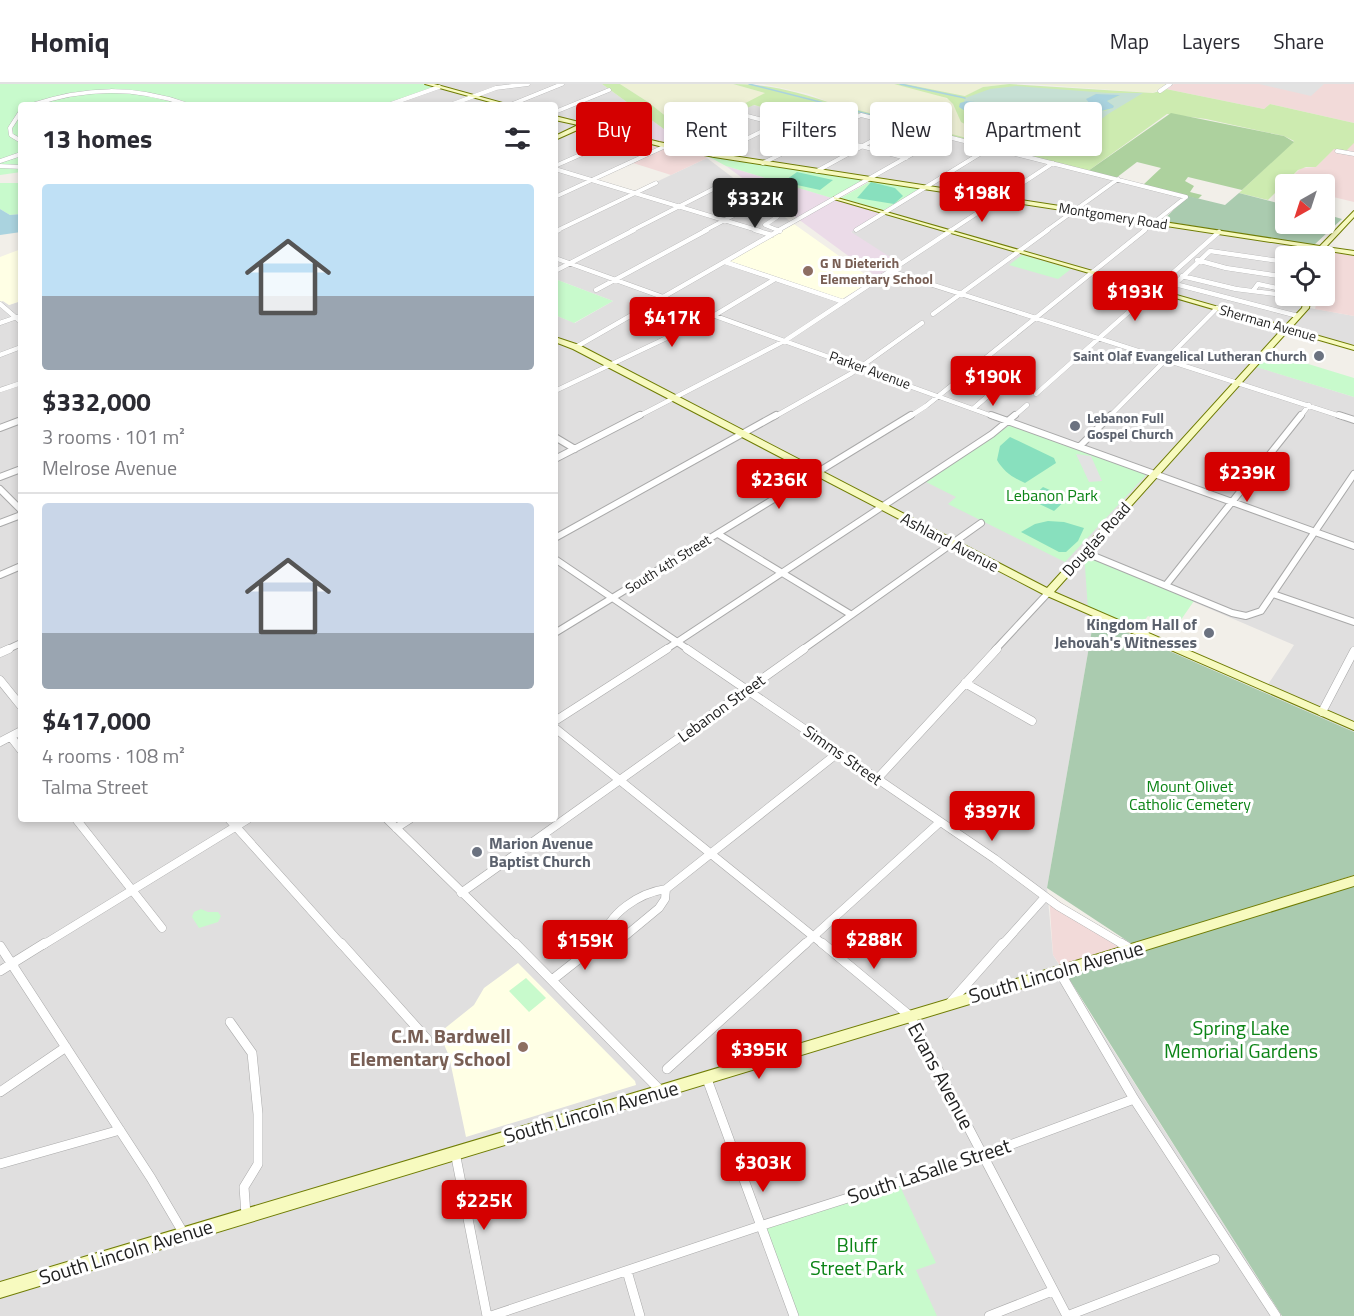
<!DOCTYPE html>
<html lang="en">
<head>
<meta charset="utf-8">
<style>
	:root { --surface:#fff; --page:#f7f7f7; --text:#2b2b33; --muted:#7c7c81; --line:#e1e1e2; --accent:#d40000 }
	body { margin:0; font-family:"Titillium Web",sans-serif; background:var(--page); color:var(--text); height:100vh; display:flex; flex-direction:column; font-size:22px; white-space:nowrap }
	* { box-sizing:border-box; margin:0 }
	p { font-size:20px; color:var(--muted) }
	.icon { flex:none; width:33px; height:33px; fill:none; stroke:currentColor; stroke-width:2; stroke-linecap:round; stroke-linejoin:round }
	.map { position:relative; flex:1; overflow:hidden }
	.details { position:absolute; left:18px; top:18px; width:540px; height:720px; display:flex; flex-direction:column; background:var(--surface); border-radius:6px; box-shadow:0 3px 9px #0003 }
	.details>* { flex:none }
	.top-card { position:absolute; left:576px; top:18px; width:570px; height:54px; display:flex; gap:12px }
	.needle { width:39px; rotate:219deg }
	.fabs { position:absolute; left:1275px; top:90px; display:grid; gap:12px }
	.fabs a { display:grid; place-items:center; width:60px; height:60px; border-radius:6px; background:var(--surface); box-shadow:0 3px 9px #0003; font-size:30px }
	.price { position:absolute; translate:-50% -51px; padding:0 14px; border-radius:6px; background:var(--accent); color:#fff; font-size:20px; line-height:39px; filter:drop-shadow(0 2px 3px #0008) }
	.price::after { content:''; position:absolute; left:50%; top:36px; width:18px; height:14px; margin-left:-9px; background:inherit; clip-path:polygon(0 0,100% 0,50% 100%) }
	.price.on { background:#222; color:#fff }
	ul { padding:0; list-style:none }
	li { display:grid; align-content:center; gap:12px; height:318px; padding:0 24px }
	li+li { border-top:2px solid var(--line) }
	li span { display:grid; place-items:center; height:186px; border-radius:6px; color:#555 }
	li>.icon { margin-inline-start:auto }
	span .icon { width:108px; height:108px; fill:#fffc; stroke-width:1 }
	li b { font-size:26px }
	h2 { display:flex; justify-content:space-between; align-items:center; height:72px; padding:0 24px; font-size:26px }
	.pill { padding:0 21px; border-radius:6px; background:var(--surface); box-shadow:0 3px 9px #0003; font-size:21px; line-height:54px }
	.pill.on { background:var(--accent); color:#fff }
	header { display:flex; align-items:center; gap:36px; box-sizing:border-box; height:84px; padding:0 30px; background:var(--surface); border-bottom:2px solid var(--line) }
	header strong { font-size:28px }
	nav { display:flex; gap:33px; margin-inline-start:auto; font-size:21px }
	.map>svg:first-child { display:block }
	.residential { fill:#e0dfdf }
	.commercial { fill:#f2dad9 }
	.industrial { fill:#ebdbe8 }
	.education { fill:#ffffe5 }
	.farmland { fill:#eef0d5 }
	.grass { fill:#cdebb0 }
	.forest { fill:#add19e }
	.wetland { fill:#c6e0d4; fill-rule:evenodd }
	.cemetery { fill:#aacbaf }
	.park { fill:#c8facc }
	.pitch { fill:#88e0be }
	.parking { fill:#e2e2e2 }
	.water { fill:#aad3df }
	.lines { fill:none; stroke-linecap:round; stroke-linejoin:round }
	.stream { stroke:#aad3df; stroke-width:1.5 }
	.street-far4-casing { stroke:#a9a9a9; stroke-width:4.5 }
	.street-far3-casing { stroke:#a9a9a9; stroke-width:5 }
	.street-far2-casing { stroke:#a9a9a9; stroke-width:8 }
	.street-far1-casing { stroke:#a9a9a9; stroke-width:9 }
	.street-casing { stroke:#a9a9a9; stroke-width:10 }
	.secondary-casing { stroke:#707d05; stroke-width:2 }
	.street-far4 { stroke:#fff; stroke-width:4 }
	.street-far3 { stroke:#fff; stroke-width:4.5 }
	.street-far2 { stroke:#fff; stroke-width:6 }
	.street-far1 { stroke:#fff; stroke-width:8 }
	.street { stroke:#fff; stroke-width:9 }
	.secondary { fill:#f7fabf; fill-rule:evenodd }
	.education-dot { fill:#8d6e63; stroke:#fff; stroke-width:2 }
	.worship-dot { fill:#6b7280; stroke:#fff; stroke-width:2 }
	.labels { text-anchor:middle; stroke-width:6; stroke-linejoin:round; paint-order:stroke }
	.far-street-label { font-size:14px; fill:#222; stroke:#fff }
	.far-education-label { font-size:14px; font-weight:bold; fill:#785e54; stroke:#fff; text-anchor:start }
	.far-worship-label { font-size:14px; font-weight:bold; fill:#5b616d; stroke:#fff; text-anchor:end }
	.park-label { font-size:16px; fill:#0c8416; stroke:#fff }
	.street-label { font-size:16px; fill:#222; stroke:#fff }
	.worship-label { font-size:16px; font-weight:bold; fill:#5b616d; stroke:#fff; text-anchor:end }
	.near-street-label { font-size:20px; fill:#222; stroke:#fff }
	.near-park-label { font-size:20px; fill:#0c8416; stroke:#fff }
	.near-education-label { font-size:20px; font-weight:bold; fill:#785e54; stroke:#fff; text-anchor:end }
</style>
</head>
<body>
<header>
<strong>Homiq</strong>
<nav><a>Map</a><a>Layers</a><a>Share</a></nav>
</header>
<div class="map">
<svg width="1354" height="1232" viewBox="0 0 1354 1232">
	<rect width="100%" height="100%" fill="#f2efe9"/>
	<path class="residential" d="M433,0H602L646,32L642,34L620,28L644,71L593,95L635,108L707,74L794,140L729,177L842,215L877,193L851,147L918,106L870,97L874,95L716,69V54L729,47L708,41L753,21L793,31L818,19L1188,112L1162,134L1295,159L1293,172H1286V212H1301L1299,222L1354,232V264L1289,244L1254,282L1354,313V648L1263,608L1294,561L1091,474L1094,534L1047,804L1053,871L1282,1232H0V218L3,217L9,221L21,217V735H555V231L575,239L613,217L555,195V21H389L441,2Z"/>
	<path class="commercial" d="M1174,0H1354V39L1270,20L1264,25L1166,5Z
		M585,42L702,70L707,74L671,91L630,78L643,71L570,49Z
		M1354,59V118L1325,111L1324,100L1283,101L1301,84L1316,83L1334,64Z
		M1327,168L1354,171V232L1315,225L1318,212H1324Z
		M1049,810L1127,865L1061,883L1053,871Z"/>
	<path class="industrial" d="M620,27L642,34L646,32L679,56L669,61L588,41Z
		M708,41L730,47L717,54L736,60L716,69L707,68L685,51Z
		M726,82L882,129L851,148L898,178L877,193Z"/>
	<path class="education" d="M794,140L873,196L842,215L729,178Z
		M21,165V217L9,221L3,217L0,218V173Z
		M518,879L635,997L636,1001L466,1053L449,972L439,949L474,921L484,904Z"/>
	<path class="farmland" d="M620,0H733L765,9L735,29L688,50L648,18Z
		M763,0H894L938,10L951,17L965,41L996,56L990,60L984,59L831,19L809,10Z
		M905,0H1009L983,3L966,12Z
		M1031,0H1167L1153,9Z"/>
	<path class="grass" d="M602,0H620L648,18L688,50L686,52L701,63L679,56Z
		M733,0C769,0 797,8 831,19L990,60L995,56L961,38L953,20L947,14L894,0H905L965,12L983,3L1009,0L1153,9L1166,5L1264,25L1270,20L1354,39V59L1346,67L1334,65L1316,83H1306L1298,86L1268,116L1239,109L1294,57L1284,52L1206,35L1167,30L1088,87L818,19L793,32L754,21L735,29L730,27L765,9Z"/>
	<path class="forest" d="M1171,29L1284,52L1294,58L1242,106L1188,93L1185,97L1194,102L1190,108L1202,111L1198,115L1143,101L1161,84L1137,78L1116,94L1088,87Z"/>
	<path class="wetland" d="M1016,2L1108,9H1143L1108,30L1081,51L1050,69L996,56L975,46L965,37L964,28L971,31L985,49L1015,54C1021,61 1040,69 1051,66C1052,65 1079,50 1081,49L1047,39L1042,34H1018L976,23L973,18H964L965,14L990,5ZM1096,10L1119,12L1107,17L1114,22L1113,24L1105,27L1088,24L1090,20L1087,15Z"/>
	<path class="cemetery" d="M1239,109L1285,121L1286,140H1324L1325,130L1342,135L1314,161L1162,137L1188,112L1225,121Z
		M1094,534L1354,648V791L1132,860L1047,804Z
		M1354,802V1232H1282L1066,890Z"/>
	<path class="park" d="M0,0H423L433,3L385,21H21V88L0,91Z
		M702,69L871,95L835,115L726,82Z
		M871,97L917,103L919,105L884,126L841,114Z
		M0,99H21V130L10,131L0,125Z
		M1022,171L1071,185L1058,195L1009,181Z
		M555,195L613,217L574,239L555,231Z
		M1266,267L1354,294V313L1253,282Z
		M1010,341L1147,390L1065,478L948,420L956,413L926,398Z
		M1084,468L1196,514L1176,543L1148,532L1135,547L1088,526Z
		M201,825L208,828H218L221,832L218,838L199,844L192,833L194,828Z
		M526,894L546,914L529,928L509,907Z
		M898,1098L936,1179L916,1186L937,1232H793L760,1142Z"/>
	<path class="pitch" d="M797,88L833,96L820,106L783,98Z
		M871,98L895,104L903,112L894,120L857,114Z
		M1010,353L1054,374L1056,379L1025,399C1013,394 1003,387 997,376L1000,362Z
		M1043,403L1068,414L1054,427L1031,416L1030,415Z
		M1048,437L1064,438L1084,444L1078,457L1066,468H1059L1021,448L1035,440Z"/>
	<path class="parking" d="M1259,0H1324L1311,12Z
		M1076,370L1091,372L1102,397L1089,398Z"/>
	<path class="water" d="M1096,10L1120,11L1107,17L1114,22L1113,24L1101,27L1087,23L1090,20L1086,15Z
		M967,17L975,18L976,23L1018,34H1042L1047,39L1081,49L1051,66L1037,65L1017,58L1015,54L982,46L971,31L959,23L960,19Z
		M0,125L10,131L21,130V148L0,151Z"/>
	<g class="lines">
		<path class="stream" d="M749,0L923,44
			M900,0L965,14"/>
		<g class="street-far4-casing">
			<path id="street-far4" d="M1160,7L1170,0
				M32,21C85,3 135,2 188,21
				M388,21L439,3
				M450,21L496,4L528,0
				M510,21L562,0
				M21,27L10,44L11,51L21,57
				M555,28L609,6
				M736,29L906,74
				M584,41L628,23
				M711,41L738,28
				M1337,67L1354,70
				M714,71L809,24
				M0,77L21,70
				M763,79L861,31L1186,113
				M0,82L21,83
				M555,82L623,52
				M555,85L760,147
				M817,87L901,41
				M555,113L672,59
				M856,146L991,63
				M556,147L656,99
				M631,147L723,100
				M704,147L753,121L764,122L777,133L765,141L780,147
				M777,147L944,52
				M950,147L1053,79
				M1046,147L1118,95
				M1143,147L1186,113"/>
		</g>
		<g class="street-far3-casing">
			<path id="street-far3" d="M755,146L772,151
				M777,146L780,147
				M555,148L559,146
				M555,174L995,333
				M1197,176L1226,184L1286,193
				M725,178L844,218
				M1286,178L1210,167L1175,200L1298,232
				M555,187L634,146
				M890,187L1343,333
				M1182,192L1236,205L1308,214
				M596,206L707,146
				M1253,207L1258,200L1286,206
				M0,220L21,238
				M933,230L1048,146
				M0,239L17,233
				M576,263L780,146
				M0,271L21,263
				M0,306L21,299
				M555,307L715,231L775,195
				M1036,310L1219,148
				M974,324L997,304
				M637,333L786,256L952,146
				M774,333L852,289L922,239
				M909,333L926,322L1145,146
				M1013,333L1027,321
				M1109,333L1217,224
				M1300,333L1309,321"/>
		</g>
		<g class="street-far2-casing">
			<path id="street-far2" d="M991,331L1354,462
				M1339,331L1354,336
				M0,344L21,336
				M555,353L575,365
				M1080,362L1111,331
				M555,375L640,331
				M0,393L21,385
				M0,405L21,426
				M0,439L21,431
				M718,450L850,530
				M555,454L776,331
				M1084,468L1232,529L1246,532L1261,527L1354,390
				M555,475L689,566
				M0,491L21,482
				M1166,501L1301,331
				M1273,510L1354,538
				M555,549L911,331
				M6,566L21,559
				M665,566L992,350L1015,331
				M802,566L981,439
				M995,566L1048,509"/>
		</g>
		<g class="street-far1-casing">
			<path id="street-far1" d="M687,565L995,775L1058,822L1124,861
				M0,569L9,565
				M0,596L21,622
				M965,599L1032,637
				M1322,628L1354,567
				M555,637L667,565
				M555,644L824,861
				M11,653L21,666
				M0,658L21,647
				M877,695L997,565
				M76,735L162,844
				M229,735L342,861
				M387,735L516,861
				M396,744L410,735
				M461,809L804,565
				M602,857C608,829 639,809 666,805L839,668
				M43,861L248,735
				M597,861L602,857L624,853L659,824L665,815L666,805
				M804,861L940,738
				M1002,861L1045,813"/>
		</g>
		<g class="street-casing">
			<path id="street" d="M341,859L427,955
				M515,859L661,1007
				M822,859L910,932L1067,1232
				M1121,859L1131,865
				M0,862L151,1094L184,1150
				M0,887L45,859
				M1059,887L1134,1015L1276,1232
				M552,896L599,859
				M950,919L1003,859
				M230,938L252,969L258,1030V1080L244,1103L246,1131
				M667,985L806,859
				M707,995L794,1232
				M0,1008L66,963
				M455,1068L487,1232
				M0,1080L120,1046
				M627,1187L640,1232
				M491,1232L760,1142L983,1071L1134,1015
				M989,1232L1052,1207
				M1067,1232L1215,1175"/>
		</g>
		<g class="secondary-casing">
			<path id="secondary" d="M425,0H434L510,21H501Z
				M555,32L659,58L714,69L1320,162L1354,127V133L1326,163L1354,167V171L1323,166L1321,172H1315L1317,165L714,73L659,62L584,43L555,56V52L578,41L555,36Z
				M834,113L1285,242L1302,224L1305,212H1311L1309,224L1291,244L1354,262V266L1288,247L1054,508L1354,638V646L1045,511L573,265L555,258V253L579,261L1047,504L1282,245L834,115Z
				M1354,792V802L1016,906L0,1214V1198L1016,895Z"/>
		</g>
		<use href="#street-far4" class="street-far4"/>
		<use href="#street-far3" class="street-far3"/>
		<use href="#street-far2" class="street-far2"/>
		<use href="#street-far1" class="street-far1"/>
		<use href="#street" class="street"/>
		<use href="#secondary" class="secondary"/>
	</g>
	<g class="education-dot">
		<circle cx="808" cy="187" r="6"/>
		<circle cx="523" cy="963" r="6"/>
	</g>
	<g class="worship-dot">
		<circle cx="1319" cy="272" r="6"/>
		<circle cx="1075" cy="342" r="6"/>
		<circle cx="1209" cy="549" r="6"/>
		<circle cx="477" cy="768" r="6"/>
	</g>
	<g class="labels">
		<g class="far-street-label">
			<text transform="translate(1113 132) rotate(9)" y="5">Montgomery Road</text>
			<text transform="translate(1268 239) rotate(16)" y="5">Sherman Avenue</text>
			<text transform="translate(870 286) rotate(20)" y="5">Parker Avenue</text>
			<text transform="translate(668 480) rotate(-32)" y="5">South 4th Street</text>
		</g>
		<g class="far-education-label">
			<text x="820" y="184">G N Dieterich<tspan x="820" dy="16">Elementary School</tspan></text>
		</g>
		<g class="far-worship-label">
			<text x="1307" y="277">Saint Olaf Evangelical Lutheran Church</text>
			<text x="1087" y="339" text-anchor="start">Lebanon Full<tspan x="1087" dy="16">Gospel Church</tspan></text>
		</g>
		<g class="park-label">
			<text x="1052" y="417">Lebanon Park</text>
			<text x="1190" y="708">Mount Olivet<tspan x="1190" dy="18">Catholic Cemetery</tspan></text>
		</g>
		<g class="street-label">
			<text transform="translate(1096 455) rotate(-48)" y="6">Douglas Road</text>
			<text transform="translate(950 458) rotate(28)" y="6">Ashland Avenue</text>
			<text transform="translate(721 624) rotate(-36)" y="6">Lebanon Street</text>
			<text transform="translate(843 671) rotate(35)" y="6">Simms Street</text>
		</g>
		<g class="worship-label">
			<text x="1197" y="546">Kingdom Hall of<tspan x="1197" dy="18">Jehovah's Witnesses</tspan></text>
			<text x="489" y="765" text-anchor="start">Marion Avenue<tspan x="489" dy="18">Baptist Church</tspan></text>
		</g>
		<g class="near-street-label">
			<text transform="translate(1056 888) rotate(-16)" y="7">South Lincoln Avenue</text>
			<text transform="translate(941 992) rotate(62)" y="7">Evans Avenue</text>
			<text transform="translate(591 1028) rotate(-16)" y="7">South Lincoln Avenue</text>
			<text transform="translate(929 1087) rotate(-18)" y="7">South LaSalle Street</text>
			<text transform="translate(126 1168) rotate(-17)" y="7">South Lincoln Avenue</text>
		</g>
		<g class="near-park-label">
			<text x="1241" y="951">Spring Lake<tspan x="1241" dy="23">Memorial Gardens</tspan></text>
			<text x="857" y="1168">Bluff<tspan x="857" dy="23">Street Park</tspan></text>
		</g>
		<g class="near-education-label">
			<text x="511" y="959">C.M. Bardwell<tspan x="511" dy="23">Elementary School</tspan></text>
		</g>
	</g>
</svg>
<div class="fabs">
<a><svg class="needle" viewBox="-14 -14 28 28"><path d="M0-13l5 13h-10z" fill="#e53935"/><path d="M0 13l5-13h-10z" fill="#7c7c81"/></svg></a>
<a><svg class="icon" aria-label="locate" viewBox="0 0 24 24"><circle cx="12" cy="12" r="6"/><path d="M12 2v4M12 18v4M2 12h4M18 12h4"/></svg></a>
</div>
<b class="price" style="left:982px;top:139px">$198K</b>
<b class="price on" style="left:755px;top:145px">$332K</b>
<b class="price" style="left:1135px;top:238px">$193K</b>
<b class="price" style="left:672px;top:264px">$417K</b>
<b class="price" style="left:993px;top:323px">$190K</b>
<b class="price" style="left:1247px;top:419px">$239K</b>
<b class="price" style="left:779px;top:426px">$236K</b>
<b class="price" style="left:992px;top:758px">$397K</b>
<b class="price" style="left:874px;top:886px">$288K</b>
<b class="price" style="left:585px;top:887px">$159K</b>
<b class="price" style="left:759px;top:996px">$395K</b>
<b class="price" style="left:763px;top:1109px">$303K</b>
<b class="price" style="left:484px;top:1147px">$225K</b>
<div class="top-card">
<a class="pill on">Buy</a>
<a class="pill">Rent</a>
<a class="pill">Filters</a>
<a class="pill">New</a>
<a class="pill">Apartment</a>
</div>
<section class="details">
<h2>13 homes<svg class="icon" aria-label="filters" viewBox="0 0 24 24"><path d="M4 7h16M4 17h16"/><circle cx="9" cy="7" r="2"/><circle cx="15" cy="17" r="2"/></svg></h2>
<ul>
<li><span style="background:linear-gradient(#bfe0f5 60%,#9aa5b1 0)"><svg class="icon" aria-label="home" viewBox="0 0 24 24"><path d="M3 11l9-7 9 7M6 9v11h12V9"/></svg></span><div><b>$332,000</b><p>3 rooms · 101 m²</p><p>Melrose Avenue</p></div></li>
<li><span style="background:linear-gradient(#c9d6e8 70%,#9aa5b1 0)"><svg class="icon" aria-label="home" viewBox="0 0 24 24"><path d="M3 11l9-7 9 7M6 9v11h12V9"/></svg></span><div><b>$417,000</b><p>4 rooms · 108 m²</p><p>Talma Street</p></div></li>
</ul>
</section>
</div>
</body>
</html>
